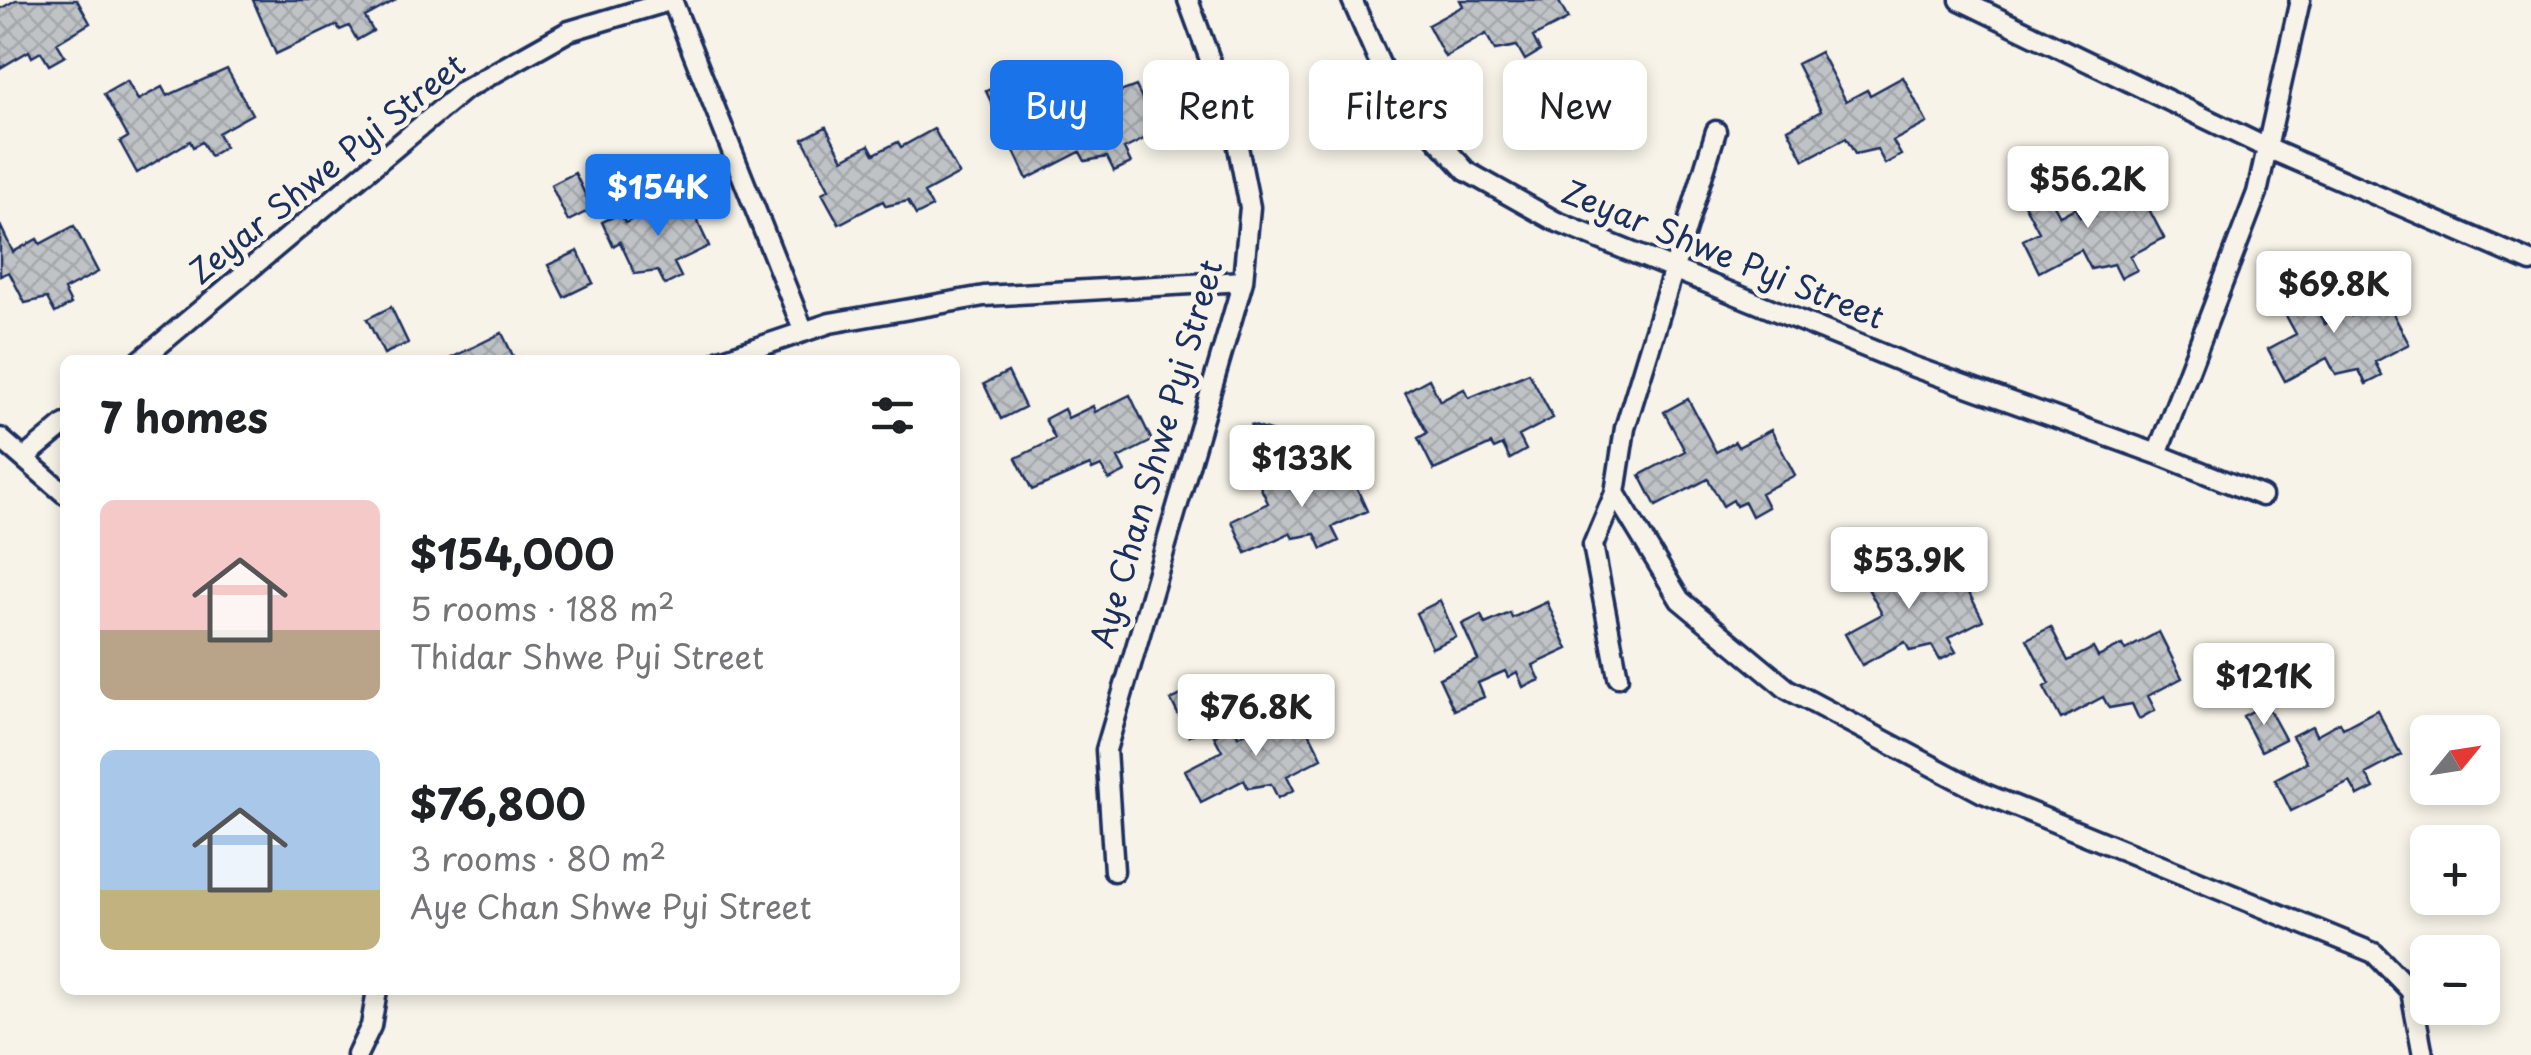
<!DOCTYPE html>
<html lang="en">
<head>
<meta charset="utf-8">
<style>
	:root { --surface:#fff; --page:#f6f6f6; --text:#202124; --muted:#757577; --accent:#1a73e8 }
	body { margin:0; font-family:"Playpen Sans",sans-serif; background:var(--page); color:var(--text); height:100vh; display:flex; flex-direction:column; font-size:38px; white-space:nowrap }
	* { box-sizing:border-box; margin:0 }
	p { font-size:32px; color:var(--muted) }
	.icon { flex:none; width:55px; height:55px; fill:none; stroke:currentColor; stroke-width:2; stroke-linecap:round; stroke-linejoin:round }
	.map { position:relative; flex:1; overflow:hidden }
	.drawer { position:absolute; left:60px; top:355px; width:900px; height:640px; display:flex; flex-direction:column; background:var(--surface); border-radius:15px; box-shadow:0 5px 15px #0003 }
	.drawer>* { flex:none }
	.hud { position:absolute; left:990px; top:60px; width:950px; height:90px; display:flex; gap:20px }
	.needle { width:65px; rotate:60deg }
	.buttons { position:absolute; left:2410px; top:715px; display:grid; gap:20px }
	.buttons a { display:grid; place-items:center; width:90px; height:90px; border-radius:15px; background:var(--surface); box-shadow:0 5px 15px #0003; font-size:50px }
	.price { position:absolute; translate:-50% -85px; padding:0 22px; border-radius:10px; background:#fff; color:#222; font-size:32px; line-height:65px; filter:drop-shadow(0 2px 5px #0008) }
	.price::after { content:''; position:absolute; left:50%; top:60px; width:30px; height:22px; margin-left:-15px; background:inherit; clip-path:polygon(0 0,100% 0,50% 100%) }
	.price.selected { background:var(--accent); color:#fff }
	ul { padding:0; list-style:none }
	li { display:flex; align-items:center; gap:30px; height:250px; padding:0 40px }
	li span { display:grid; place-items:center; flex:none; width:280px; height:200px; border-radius:15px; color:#555 }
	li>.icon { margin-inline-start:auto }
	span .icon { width:120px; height:120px; fill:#fffc; stroke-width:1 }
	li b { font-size:42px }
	h2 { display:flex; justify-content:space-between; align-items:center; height:120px; padding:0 40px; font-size:42px }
	.pill { padding:0 35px; border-radius:15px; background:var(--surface); box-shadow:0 5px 15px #0003; font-size:35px; line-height:90px }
	.pill.selected { background:var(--accent); color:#fff }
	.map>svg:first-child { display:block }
	.building { fill:url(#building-cross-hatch); stroke:#1b2f5e; stroke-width:2.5 }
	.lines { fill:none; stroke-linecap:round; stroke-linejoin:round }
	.minor-casing { stroke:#1b2f5e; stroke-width:25 }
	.minor { stroke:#f7f3e8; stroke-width:18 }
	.labels { text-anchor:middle; stroke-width:10; stroke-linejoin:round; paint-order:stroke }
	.street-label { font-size:32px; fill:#1b2f5e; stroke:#f7f3e8 }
</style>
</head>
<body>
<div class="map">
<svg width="2531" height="1055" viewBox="0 0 2531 1055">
	<defs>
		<pattern id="building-cross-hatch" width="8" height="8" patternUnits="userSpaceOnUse" patternTransform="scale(2.5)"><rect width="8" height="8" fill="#c0c3c5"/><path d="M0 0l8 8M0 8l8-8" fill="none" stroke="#a4a8ac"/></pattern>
	</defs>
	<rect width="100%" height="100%" fill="#f7f3e8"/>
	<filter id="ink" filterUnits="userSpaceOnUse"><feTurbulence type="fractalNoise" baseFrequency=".01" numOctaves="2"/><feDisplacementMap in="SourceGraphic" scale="20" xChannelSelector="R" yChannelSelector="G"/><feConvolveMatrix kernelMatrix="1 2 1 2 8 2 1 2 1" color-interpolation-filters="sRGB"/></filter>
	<g filter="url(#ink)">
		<path class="building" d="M16,0H77L90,23L57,43L65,56L49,65L41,52L32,57L29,51L0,68V9Z
			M253,0H396L365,17L373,31L357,40L349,26L340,30L337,25L276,54Z
			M1460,0H1558L1568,19L1533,37L1540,51L1525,60L1517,46L1495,50L1486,34L1445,57L1428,25L1463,6Z
			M1820,52L1846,101L1867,90L1870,95L1903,77L1927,123L1893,141L1901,155L1885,164L1877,149L1855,154L1846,138L1804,160L1788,129L1821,111L1797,64Z
			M227,69L252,114L218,133L225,147L210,156L202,142L193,147L190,141L137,173L120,142L128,137L104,94L127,81L138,100L162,87L167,96Z
			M1010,80L1030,120L1070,100L1075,109L1136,86L1158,132L1124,149L1131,163L1114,171L1107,157L1085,161L1080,152L1027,179L986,91Z
			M826,127L843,159L869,145L874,154L898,142L901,147L934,129L959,174L924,193L932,207L916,215L908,201L886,206L883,201L839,224L822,193L829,189L803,139Z
			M575,173L592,209L568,221L551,185Z
			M2039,177L2060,216L2075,208L2080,217L2103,205L2106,210L2140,192L2164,238L2130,256L2137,270L2121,278L2114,264L2091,269L2081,250L2039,272L2023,240L2039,232L2016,189Z
			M687,199L709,246L674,263L681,277L665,285L658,271L635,274L620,242L613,246L602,222L621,213L625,223L649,211L652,216Z
			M0,225L13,252L37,239L40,244L74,226L98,272L64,290L71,304L55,313L47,298L25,303L9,272L0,276Z
			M578,251L593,283L564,297L548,265Z
			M2295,275L2325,324L2349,311L2351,316L2385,298L2409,344L2375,362L2382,376L2366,384L2359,370L2336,375L2327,358L2285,381L2268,349L2296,334L2271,288Z
			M391,307L408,343L384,354L367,319Z
			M502,333L515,360H447Z
			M1008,372L1025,407L1001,419L984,384Z
			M1529,373L1553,418L1519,436L1526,450L1510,459L1503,445L1494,449L1491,444L1434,470L1418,438L1427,433L1405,392L1429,379L1440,401L1464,389L1469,398Z
			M1130,395L1152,441L1118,458L1125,472L1109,480L1101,466L1092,470L1090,465L1032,490L1016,458L1055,439L1045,419L1064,409L1068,418L1093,406L1095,412Z
			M1688,399L1716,452L1735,442L1738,447L1771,430L1795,475L1761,493L1768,507L1752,516L1745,502L1736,506L1733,500L1723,506L1708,479L1656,506L1640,475L1685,451L1664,412Z
			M1251,425L1276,433L1264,471L1239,463Z
			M1346,464L1367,511L1332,527L1339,541L1322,549L1315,534L1293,538L1290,533L1246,553L1232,521L1268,503L1260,486L1280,477L1284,486L1309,474L1311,480Z
			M1873,542L1902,597L1922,587L1925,592L1959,574L1983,620L1948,638L1956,652L1940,660L1932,646L1910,651L1905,642L1862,665L1845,634L1882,614L1849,554Z
			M1440,601L1456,637L1432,648L1416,613Z
			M1547,602L1568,649L1533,665L1540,680L1523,687L1517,672L1508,677L1505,671L1478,683L1484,697L1454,710L1439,678L1478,660L1462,624L1481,615L1485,624L1510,613L1512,618Z
			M2051,627L2068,661L2093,648L2098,657L2122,645L2125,650L2159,632L2182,678L2148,696L2155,710L2139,719L2132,704L2109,708L2103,697L2061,719L2044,687L2050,684L2027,639Z
			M1195,688L1212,724L1189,736L1171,700Z
			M2266,704L2285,739L2261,751L2243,716Z
			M2377,710L2401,755L2366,774L2374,788L2358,796L2350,782L2291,811L2275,779L2307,762L2292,736L2312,726L2316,735L2340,722L2343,728Z
			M1299,712L1322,758L1287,776L1294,790L1278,798L1271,784L1248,788L1244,780L1201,802L1185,770L1222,751L1214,736L1233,727L1238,736L1262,724L1265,729Z"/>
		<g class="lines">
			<g class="minor-casing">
				<path id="minor" d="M672,0L804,332
					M1352,0L1391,89L1466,171L1555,221L1914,367L2157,454
					M1960,0L2267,148L2531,262
					M1716,131L1625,428L1615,493L1680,600L1787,689L1983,793L2374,953L2411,991L2423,1055
					M141,360L464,90L569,31L673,0
					M720,360L830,323L984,296L1243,281
					M0,438L65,494
					M24,458L65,424
					M1615,493L1593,545L1618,677
					M2262,496L2157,454L2257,193L2300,0
					M1114,871L1106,750L1243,281L1250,207L1233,122L1188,0
					M357,1055L371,1026L377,990"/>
			</g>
			<use href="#minor" class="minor"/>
		</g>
	</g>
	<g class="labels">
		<g class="street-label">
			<text transform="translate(327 169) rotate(-39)" y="11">Zeyar Shwe Pyi Street</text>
			<text transform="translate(1723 255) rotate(22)" y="11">Zeyar Shwe Pyi Street</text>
			<text transform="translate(1157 454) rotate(-74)" y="11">Aye Chan Shwe Pyi Street</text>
		</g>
	</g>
</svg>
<div class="buttons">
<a><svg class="needle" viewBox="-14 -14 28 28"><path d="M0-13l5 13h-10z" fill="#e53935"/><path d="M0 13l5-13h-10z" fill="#757577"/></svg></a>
<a>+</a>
<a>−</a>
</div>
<b class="price" style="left:2088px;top:231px">$56.2K</b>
<b class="price selected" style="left:658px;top:239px">$154K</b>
<b class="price" style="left:2334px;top:336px">$69.8K</b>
<b class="price" style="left:1302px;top:510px">$133K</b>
<b class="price" style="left:1909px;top:612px">$53.9K</b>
<b class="price" style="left:2264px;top:728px">$121K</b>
<b class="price" style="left:1256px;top:759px">$76.8K</b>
<div class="hud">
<a class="pill selected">Buy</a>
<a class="pill">Rent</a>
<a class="pill">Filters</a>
<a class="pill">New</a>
</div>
<section class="drawer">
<h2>7 homes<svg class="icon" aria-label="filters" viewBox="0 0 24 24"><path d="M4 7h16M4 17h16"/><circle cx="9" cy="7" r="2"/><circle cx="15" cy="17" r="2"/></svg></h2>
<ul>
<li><span style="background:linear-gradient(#f6c9c9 65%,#b9a48a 0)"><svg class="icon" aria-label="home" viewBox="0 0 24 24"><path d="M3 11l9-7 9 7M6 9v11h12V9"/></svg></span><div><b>$154,000</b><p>5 rooms · 188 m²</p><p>Thidar Shwe Pyi Street</p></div></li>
<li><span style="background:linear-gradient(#a9c7e8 70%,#c2b280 0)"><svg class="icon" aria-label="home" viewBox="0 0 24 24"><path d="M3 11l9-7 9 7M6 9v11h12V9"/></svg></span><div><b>$76,800</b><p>3 rooms · 80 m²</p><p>Aye Chan Shwe Pyi Street</p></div></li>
</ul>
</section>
</div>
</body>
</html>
